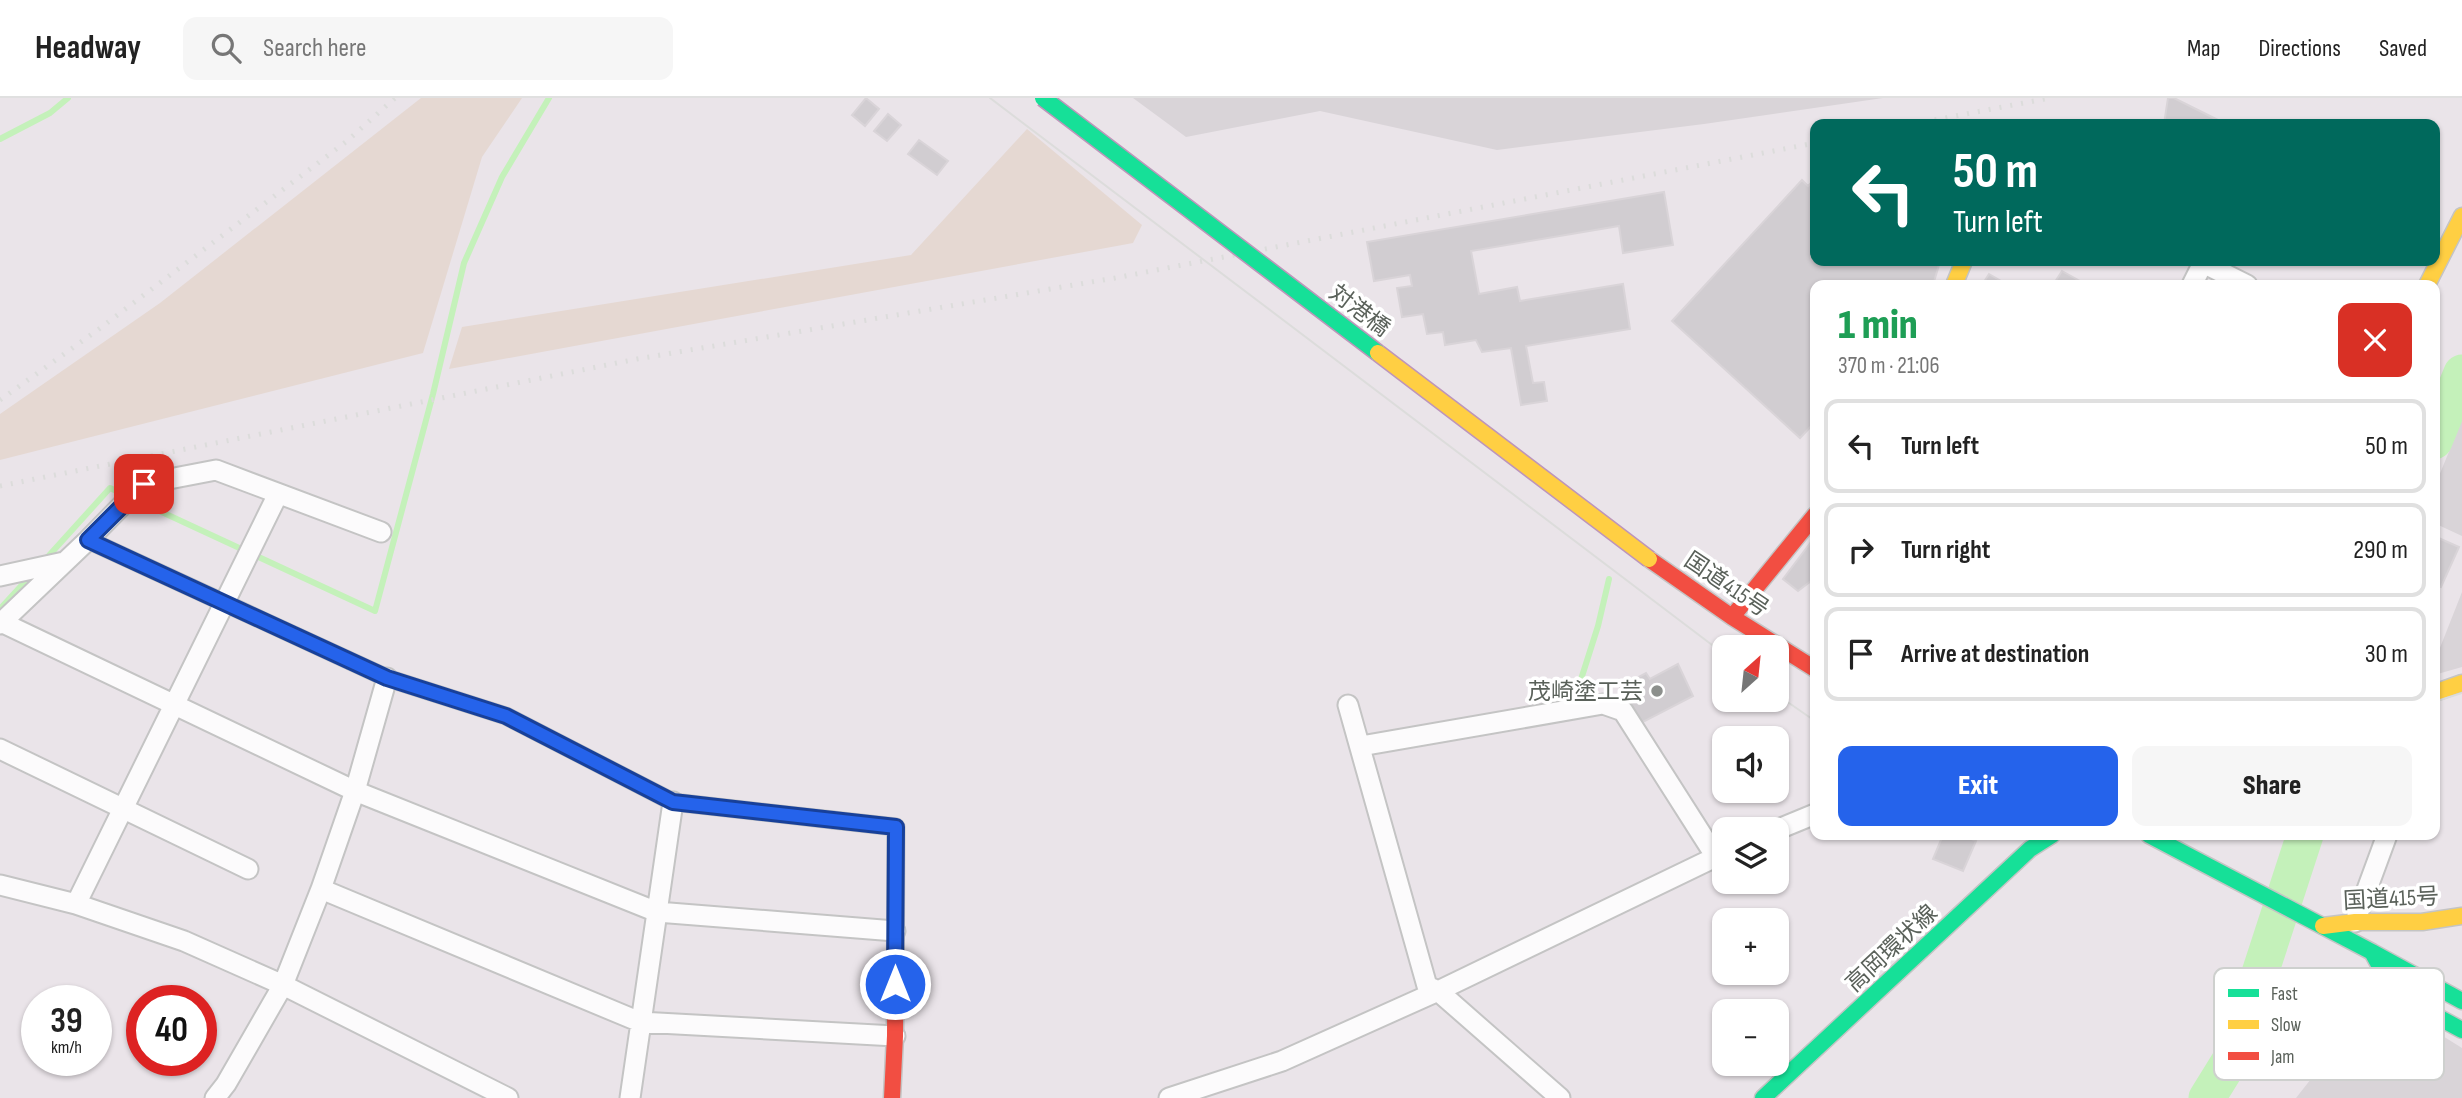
<!DOCTYPE html>
<html lang="en">
<head>
<meta charset="utf-8">
<style>
  :root { --surface:#fff; --page:#f6f6f6; --text:#222; --muted:#767676; --line:#e0e0e0; --accent:#2563eb }
  body { margin:0; font-family:"Sofia Sans Condensed","Noto Sans JP",sans-serif; background:var(--page); color:var(--text); height:100vh; display:flex; flex-direction:column; font-size:26px; white-space:nowrap }
  * { box-sizing:border-box; margin:0 }
  p { font-size:23px; color:var(--muted) }
  .icon { flex:none; width:38px; height:38px; fill:none; stroke:currentColor; stroke-width:2; stroke-linecap:round; stroke-linejoin:round }
  .map { position:relative; flex:1; overflow:hidden }
  .panel { position:absolute; left:1810px; top:182px; width:630px; height:560px; display:flex; flex-direction:column; background:var(--surface); border-radius:14px; box-shadow:0 2px 5px #0004 }
  .panel>* { flex:none }
  .guide { position:absolute; left:1810px; top:21px; width:630px; height:147px; border-radius:14px; box-shadow:0 2px 5px #0004; background:#00695c; color:#fff; overflow:hidden }
  .needle { width:46px; rotate:27deg }
  .tools { position:absolute; left:1712px; top:537px; display:grid; gap:14px }
  .tools a { display:grid; place-items:center; width:77px; height:77px; border-radius:14px; background:var(--surface); box-shadow:0 2px 5px #0004; font-size:35px }
  .speed { position:absolute; left:21px; top:887px; display:flex; gap:14px; font-size:35px; font-weight:700; text-align:center }
  .speed>* { display:grid; place-content:center; width:91px; height:91px; border-radius:50%; background:var(--surface); box-shadow:0 2px 5px #0004; line-height:1 }
  .speed small { font-size:18px; font-weight:400 }
  .speed .limit { border:10px solid #d22; background:#fff; color:#111 }
  .pin { position:absolute; display:grid; place-items:center; width:60px; height:60px; color:#fff; margin:-30px; border-radius:14px; box-shadow:0 4px 10px #0006 }
  .me { position:absolute; width:77px; margin:-38px; rotate:0deg; stroke-linejoin:round; filter:drop-shadow(0 0 5px #0008) }
  .turn { display:flex; align-items:center; gap:24px; height:147px; padding:0 28px; font-size:32px }
  .turn .icon { width:91px; height:91px; stroke-width:2.5 }
  .turn b { display:block; font-size:49px; line-height:60px }
  .round { display:grid; place-items:center; flex:none; width:74px; height:74px; border-radius:14px; background:var(--page) }
  .summary { display:flex; align-items:center; justify-content:space-between; height:119px; padding:0 28px }
  h1 { font-size:42px; font-weight:800; line-height:52px; color:#1e9e55 }
  .cta { display:flex; gap:14px; margin-top:auto; padding:14px 28px }
  .cta a { flex:1; height:80px; border-radius:14px; background:var(--accent); color:#fff; font-size:28px; font-weight:800; line-height:80px; text-align:center }
  .cta a+a { background:var(--page); color:var(--text) }
  ul { padding:0; list-style:none }
  li { display:flex; align-items:center; gap:21px; height:94px; margin:0 14px 10px; padding:0 14px; border:4px solid var(--line); border-radius:14px }
  li div { flex:1 }
  li b { display:block; font-size:26px }
  li em { font-style:normal }
  header { display:flex; align-items:center; gap:42px; box-sizing:border-box; height:98px; padding:0 35px; background:var(--surface); border-bottom:2px solid var(--line) }
  header strong { font-size:33px }
  nav { display:flex; gap:38px; margin-inline-start:auto; font-size:24px }
  .search { width:490px; height:63px; background:var(--page); display:flex; align-items:center; gap:18px; box-sizing:border-box; padding:0 24px; border-radius:14px; color:var(--muted); font-size:26px }
  .map>svg:first-child { display:block }
  .industrial { fill:#d9d4d8 }
  .green { fill:#e5d8d2 }
  .lines { fill:none; stroke-linecap:round; stroke-linejoin:round }
  .stream { stroke:#c4f1ba; stroke-width:6 }
  .river { stroke:#c4f1ba; stroke-width:37 }
  .building { fill:#d1cdd1; stroke:#d9d4d8; stroke-width:2 }
  .street-casing { stroke:#c4c4c4; stroke-width:23 }
  .fast-casing { stroke:#c4c4c4; stroke-width:19 }
  .slow-casing { stroke:#c4c4c4; stroke-width:19 }
  .jam-casing { stroke:#c4c4c4; stroke-width:19 }
  .street { stroke:#fcfbfc; stroke-width:19 }
  .fast { stroke:#16e098; stroke-width:16 }
  .slow { stroke:#ffcf43; stroke-width:16 }
  .jam { stroke:#f24e42; stroke-width:16 }
  .tram { stroke:#dcdcdb; stroke-width:2 }
  .rail { stroke:#dcdcdb; stroke-width:5; stroke-dasharray:2 9; stroke-linecap:butt }
  .fast-bridge-casing { stroke:#bd95ba; stroke-width:19; stroke-linecap:butt }
  .slow-bridge-casing { stroke:#bd95ba; stroke-width:19; stroke-linecap:butt }
  .fast-bridge { stroke:#16e098; stroke-width:16 }
  .slow-bridge { stroke:#ffcf43; stroke-width:16 }
  .route-casing { stroke:#184099; stroke-width:18 }
  .route { stroke:#2563eb; stroke-width:12 }
  .poi-dot { fill:#8c8f8c; stroke:#fff; stroke-width:2.5 }
  .labels { text-anchor:middle; stroke-width:7; stroke-linejoin:round; paint-order:stroke }
  .street-label { font-size:23px; fill:#5a615a; stroke:#fff }
  .poi-label { font-size:23px; fill:#5a615a; stroke:#fff; text-anchor:end }
  .key { fill:#fff; stroke:#ced0ce; stroke-width:2 }
  .key-label { font-size:19px; fill:#5a615a }
</style>
</head>
<body>
<header>
<strong>Headway</strong>
<div class="search"><svg class="icon" aria-label="search" viewBox="0 0 24 24"><circle cx="10" cy="10" r="6"/><path d="M15 15l6 6"/></svg>Search here</div>
<nav><a>Map</a><a>Directions</a><a>Saved</a></nav>
</header>
<div class="map">
<svg width="2462" height="1000" viewBox="0 0 2462 1000">
  <rect width="100%" height="100%" fill="#eae4e9"/>
  <path class="industrial" d="M 1133,0 L 1883,0 L 1704,26 L 1497,52 L 1320,13 L 1186,39 Z
    M 2462,322 L 2462,438 L 2434,425 L 2434,390 Z
    M 2462,494 L 2462,569 L 2434,577 L 2434,565 Z
    M 2377,897 L 2462,950 L 2462,1000 L 2296,1000 Z"/>
  <path class="green" d="M 421,0 L 522,0 L 482,59 L 423,255 L 0,362 L 0,316 L 160,205 Z
    M 1027,31 L 1142,127 L 1133,145 L 449,271 L 462,229 L 911,157 Z"/>
  <g class="lines">
    <path class="stream" d="M 0,41 L 50,15 L 68,0
      M 44,463 L 110,390 L 375,513 L 433,296 L 464,165 L 502,79 L 549,0
      M 0,511 L 32,476
      M 1576,597 L 1598,528 L 1609,481"/>
    <path class="river" d="M 2434,343 L 2462,275
      M 2207,1000 L 2233,958 L 2305,737"/>
  </g>
  <path class="building" d="M 866,0 L 879,11 L 865,28 L 852,17 Z
    M 2168,0 L 2174,0 L 2226,26 L 2164,26 Z
    M 888,16 L 901,27 L 887,43 L 874,33 Z
    M 919,42 L 948,63 L 937,77 L 908,56 Z
    M 1815,81 L 1815,163 L 1942,163 L 1939,167 L 1933,187 L 1815,187 L 1815,324 L 1800,340 L 1672,223 L 1802,82 L 1808,88 Z
    M 1664,94 L 1673,147 L 1623,155 L 1619,128 L 1471,153 L 1479,196 L 1517,189 L 1520,203 L 1623,186 L 1630,231 L 1526,248 L 1533,285 L 1544,284 L 1547,303 L 1521,307 L 1511,250 L 1482,254 L 1476,242 L 1445,247 L 1443,234 L 1427,236 L 1423,216 L 1402,219 L 1397,190 L 1412,188 L 1410,177 L 1374,183 L 1367,144 Z
    M 2062,173 L 2087,187 L 2053,187 Z
    M 1989,176 L 2008,187 L 1982,187 Z
    M 2434,438 L 2459,449 L 2441,489 L 2434,487 Z
    M 1811,444 L 1815,446 L 1815,480 L 1798,493 L 1783,481 Z
    M 1678,566 L 1693,598 L 1641,625 L 1620,589 L 1646,575 L 1650,581 Z
    M 1943,737 L 1963,737 L 1976,743 L 1963,773 L 1933,761 Z"/>
  <g class="lines">
    <defs>
      <path id="street" d="M 2192,187 L 2203,165 L 2247,187
        M 0,478 L 64,464
        M 1,524 L 355,693 L 657,814 L 895,833
        M 0,526 L 88,442 L 143,386 L 216,372 L 381,434
        M 1348,607 L 1427,888 L 1438,893 L 1560,1000
        M 1361,648 L 1603,606 L 1623,613 L 1716,759
        M 0,651 L 248,771
        M 1776,732 L 1815,716
        M 0,787 L 76,806 L 184,843 L 283,887 L 508,1000
        M 321,791 L 640,924 L 895,938
        M 76,806 L 278,396
        M 2355,824 L 2387,737
        M 215,1000 L 226,986 L 283,887 L 321,791 L 355,693 L 387,580
        M 630,1000 L 673,704
        M 1169,1000 L 1282,963 L 1438,893 L 1724,755"/>
      <path id="fast" d="M 88,442 L 387,580 L 506,618 L 673,704 L 833,722
        M 2149,737 L 2372,854 L 2395,896 L 2462,932
        M 2372,854 L 2462,903
        M 1763,1000 L 2030,751 L 2052,737"/>
      <path id="slow" d="M 1954,187 L 1964,163
        M 2427,187 L 2462,118
        M 2434,595 L 2462,585
        M 2323,828 L 2355,824 L 2422,824 L 2462,818"/>
      <path id="jam" d="M 1649,461 L 1732,519 L 1815,571
        M 1732,519 L 1815,417
        M 833,722 L 896,729 L 895,938 L 892,1000"/>
    </defs>
    <use href="#street" class="street-casing"/>
    <use href="#fast" class="fast-casing"/>
    <use href="#slow" class="slow-casing"/>
    <use href="#jam" class="jam-casing"/>
    <use href="#street" class="street"/>
    <use href="#fast" class="fast"/>
    <use href="#slow" class="slow"/>
    <use href="#jam" class="jam"/>
    <path class="tram" d="M 990,0 L 1724,556
      M 1776,596 L 1815,623
      M 2434,604 L 2462,595"/>
    <path class="rail" d="M 1913,26 L 2050,0
      M 0,302 L 99,231 L 347,43 L 395,0
      M 0,388 L 637,261 L 1115,180 L 1815,45"/>
    <defs>
      <path id="fast-bridge" d="M 1043,0 L 1378,255"/>
      <path id="slow-bridge" d="M 1378,255 L 1649,461"/>
    </defs>
    <use href="#fast-bridge" class="fast-bridge-casing"/>
    <use href="#slow-bridge" class="slow-bridge-casing"/>
    <use href="#fast-bridge" class="fast-bridge"/>
    <use href="#slow-bridge" class="slow-bridge"/>
  </g>
  <g class="lines">
    <defs>
      <path id="route" d="M 144,386 L 88,442 L 387,580 L 506,618 L 673,704 L 896,729 L 895,886"/>
    </defs>
    <use href="#route" class="route-casing"/>
    <use href="#route" class="route"/>
  </g>
  <circle class="poi-dot" cx="1657" cy="593" r="7"/>
  <g class="labels">
    <g class="street-label">
      <text transform="translate(1360 212) rotate(37)" y="8">対港橋</text>
      <text transform="translate(1727 486) rotate(34)" y="8">国道415号</text>
      <text transform="translate(2391 800) rotate(-3)" y="8">国道415号</text>
      <text transform="translate(1891 850) rotate(-43)" y="8">高岡環状線</text>
    </g>
    <g class="poi-label">
      <text x="1643" y="601">茂崎塗工芸</text>
    </g>
  </g>
  <rect x="2214" y="870" width="230" height="112" rx="10" class="key"/>
  <rect x="2228" y="891" width="31" height="8" fill="#16e098"/>
  <rect x="2228" y="922" width="31" height="9" fill="#ffcf43"/>
  <rect x="2228" y="954" width="31" height="8" fill="#f24e42"/>
  <g class="key-label">
    <text x="2271" y="902">Fast</text>
    <text x="2271" y="933">Slow</text>
    <text x="2271" y="965">Jam</text>
  </g>
</svg>
<div class="tools">
<a><svg class="needle" viewBox="-14 -14 28 28"><path d="M0-13l5 13h-10z" fill="#e53935"/><path d="M0 13l5-13h-10z" fill="#767676"/></svg></a>
<a><svg class="icon" aria-label="sound" viewBox="0 0 24 24"><path d="M4 9h4l5-4v14l-5-4H4zM17 9q2 3 0 6"/></svg></a>
<a><svg class="icon" aria-label="layers" viewBox="0 0 24 24"><path d="M12 4l9 5-9 5-9-5zM3 14l9 5 9-5"/></svg></a>
<a>+</a>
<a>−</a>
</div>
<div class="speed"><div>39<small>km/h</small></div><div class="limit">40</div></div>
<div class="pin" style="left:144px;top:386px;background:#d93025"><svg class="icon" aria-label="arrive" viewBox="0 0 24 24"><path d="M6 21V4h12l-3 4 3 4H6"/></svg></div>
<svg class="me" style="left:895px;top:886px" viewBox="-20 -20 40 40"><circle r="17" fill="#2563eb" stroke="#fff" stroke-width="3"/><path d="M0-11L8 9 0 5-8 9z" fill="#fff"/></svg>
<div class="guide">
<div class="turn"><svg class="icon" aria-label="left" viewBox="0 0 24 24"><path d="M17 20v-9H6M10 6l-5 5 5 5"/></svg><div><b>50 m</b>Turn left</div></div>
</div>
<section class="panel">
<div class="summary"><div><h1>1 min</h1><p>370 m · 21:06</p></div><a class="round" style="background:#d93025;color:#fff"><svg class="icon" aria-label="close" viewBox="0 0 24 24"><path d="M6 6l12 12M18 6L6 18"/></svg></a></div>
<ul>
<li><svg class="icon" aria-label="left" viewBox="0 0 24 24"><path d="M17 20v-9H6M10 6l-5 5 5 5"/></svg><div><b>Turn left</b></div><em>50 m</em></li>
<li><svg class="icon" aria-label="right" viewBox="0 0 24 24"><path d="M7 20v-9h11M14 6l5 5-5 5"/></svg><div><b>Turn right</b></div><em>290 m</em></li>
<li><svg class="icon" aria-label="arrive" viewBox="0 0 24 24"><path d="M6 21V4h12l-3 4 3 4H6"/></svg><div><b>Arrive at destination</b></div><em>30 m</em></li>
</ul>
<div class="cta"><a>Exit</a><a>Share</a></div>
</section>
</div>
</body>
</html>
